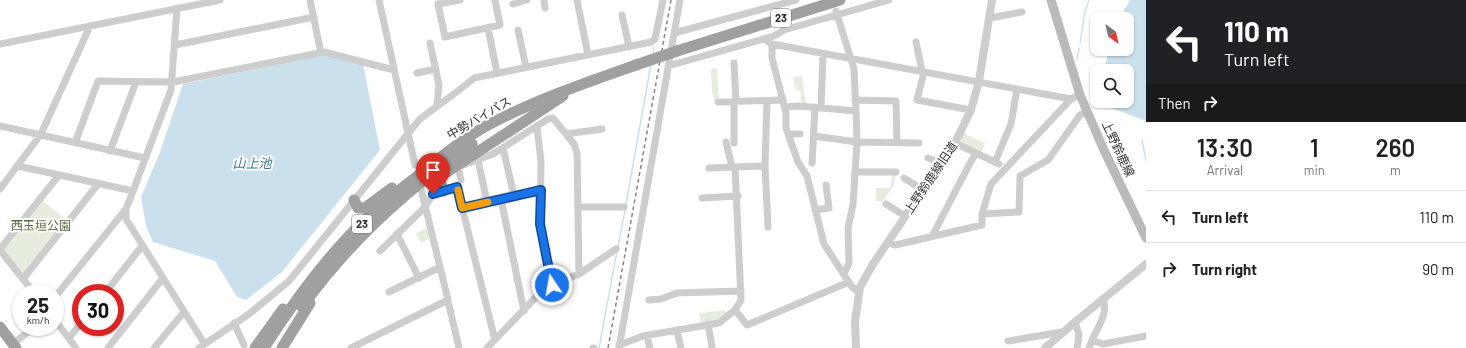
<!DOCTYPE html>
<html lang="en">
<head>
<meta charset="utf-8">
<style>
  :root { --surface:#fff; --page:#f6f6f6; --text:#222; --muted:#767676; --line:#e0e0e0 }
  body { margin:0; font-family:Barlow,"Noto Sans JP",sans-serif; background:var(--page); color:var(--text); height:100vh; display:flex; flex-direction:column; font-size:15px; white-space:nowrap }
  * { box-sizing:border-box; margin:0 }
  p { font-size:13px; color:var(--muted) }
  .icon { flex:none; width:22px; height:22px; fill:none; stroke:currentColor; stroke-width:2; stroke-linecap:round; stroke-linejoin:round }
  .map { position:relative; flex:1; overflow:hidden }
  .details { display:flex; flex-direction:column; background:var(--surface); width:320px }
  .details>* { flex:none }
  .top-card { background:#202124; color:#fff; overflow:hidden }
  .needle { width:26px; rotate:146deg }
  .tools { position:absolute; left:1090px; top:12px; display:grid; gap:8px }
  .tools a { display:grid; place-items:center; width:44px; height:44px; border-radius:8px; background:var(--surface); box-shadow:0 1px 3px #0004; font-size:20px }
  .speed { position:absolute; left:12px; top:284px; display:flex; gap:8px; font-size:20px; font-weight:700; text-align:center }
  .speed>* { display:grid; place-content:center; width:52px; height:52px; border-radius:50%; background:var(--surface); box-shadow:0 1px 3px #0004; line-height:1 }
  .speed small { font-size:10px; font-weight:400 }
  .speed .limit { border:6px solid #d22; background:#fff; color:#111 }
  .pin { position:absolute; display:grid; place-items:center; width:34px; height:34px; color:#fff; margin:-41px -17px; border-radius:50% 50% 50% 0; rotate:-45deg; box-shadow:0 0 4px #0007 }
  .pin .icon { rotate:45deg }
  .me { position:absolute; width:44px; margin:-22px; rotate:348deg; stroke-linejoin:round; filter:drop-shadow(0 0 3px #0008) }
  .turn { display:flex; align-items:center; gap:14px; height:84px; padding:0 12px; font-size:18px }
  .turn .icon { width:52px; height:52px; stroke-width:2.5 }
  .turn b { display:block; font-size:28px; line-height:34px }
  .then { display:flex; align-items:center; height:38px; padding:0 12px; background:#0003; gap:8px; font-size:15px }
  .eta { display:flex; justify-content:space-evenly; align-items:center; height:68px; text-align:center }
  .eta b { font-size:24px; font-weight:600; line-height:28px }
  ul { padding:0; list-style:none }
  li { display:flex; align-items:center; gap:12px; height:52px; padding:0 12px; border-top:1px solid var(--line) }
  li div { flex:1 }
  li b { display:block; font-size:15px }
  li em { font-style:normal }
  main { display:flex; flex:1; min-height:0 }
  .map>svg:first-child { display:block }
  .green { fill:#e7edde }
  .water { fill:#cae1ed }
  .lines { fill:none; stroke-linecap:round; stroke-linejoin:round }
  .stream { stroke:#cae1ed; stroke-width:1.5 }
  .minor { stroke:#cdcdcd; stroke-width:7 }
  .tertiary { stroke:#cdcdcd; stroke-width:8 }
  .secondary { stroke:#bababa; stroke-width:9 }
  .trunk { stroke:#a0a0a0; stroke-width:11 }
  .rail { stroke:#858585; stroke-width:1.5; stroke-dasharray:4 3; stroke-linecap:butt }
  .trunk-bridge { stroke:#a0a0a0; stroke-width:11 }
  .route-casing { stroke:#114b97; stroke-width:10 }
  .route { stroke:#1a73e8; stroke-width:7 }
  .slow { stroke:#f59e0b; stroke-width:7 }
  .labels { text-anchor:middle; stroke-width:4; stroke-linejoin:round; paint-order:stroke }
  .shield { fill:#fff; stroke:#6e6e6e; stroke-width:1 }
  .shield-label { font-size:11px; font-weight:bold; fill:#303030 }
  .street-label { font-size:12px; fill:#303030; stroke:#fff }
  .park-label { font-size:12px; fill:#556d3c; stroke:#fff }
  .water-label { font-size:13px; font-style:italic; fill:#3c7695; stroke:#fff }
</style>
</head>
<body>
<main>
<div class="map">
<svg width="1146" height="348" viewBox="0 0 1146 348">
  <rect width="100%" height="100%" fill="#fff"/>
  <path class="green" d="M 717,68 L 719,99 L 714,100 L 712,92 L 711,69 Z
    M 802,76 L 806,104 L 802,104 L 800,90 L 796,91 L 793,77 Z
    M 963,133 L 985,143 L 981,153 L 963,144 L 960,138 Z
    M 892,175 L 895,175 L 894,185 L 883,201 L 876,201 L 876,188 L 889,188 L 891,185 Z
    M 41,200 L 67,220 L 24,273 L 21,273 L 4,251 L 4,247 Z
    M 427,228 L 430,238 L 421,243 L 416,233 Z
    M 725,310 L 725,312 L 729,311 L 717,320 L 701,323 L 699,313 Z"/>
  <path class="water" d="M 1130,0 L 1146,0 L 1146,121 L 1106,106 L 1103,102 L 1127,101 L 1127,71 L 1104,71 L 1109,49 L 1127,49 L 1127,19 L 1119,19 Z
    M 324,55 L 363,64 L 380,150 L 282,272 L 246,300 L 237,297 L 215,261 L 153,242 L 146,226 L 141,197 L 160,152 L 183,84 Z"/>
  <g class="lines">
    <path class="stream" d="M 1080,43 L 1085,12 L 1089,0
      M 653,55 L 654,47
      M 1077,60 L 1079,48
      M 1142,140 L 1146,160
      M 626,204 L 651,64
      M 618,247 L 625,210
      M 599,348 L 617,251"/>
    <path class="minor" d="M 310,0 L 321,53
      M 379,0 L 415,165
      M 460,0 L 438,4 L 445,37 L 500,25 L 495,0
      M 544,0 L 545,8
      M 577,0 L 588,55
      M 513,4 L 527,0
      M 622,15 L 629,47
      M 990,18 L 1022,12
      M 488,28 L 497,73
      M 518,30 L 526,67
      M 674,33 L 796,0
      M 764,39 L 772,44 L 1071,99
      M 916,42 L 922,71
      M 430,43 L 439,85 L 437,105
      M 0,44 L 220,0
      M 772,44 L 772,58 L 786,113 L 786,128 L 798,162 L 807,176 L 824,244 L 852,287 L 858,291
      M 175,45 L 314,17
      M 734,63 L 736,101
      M 668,66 L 774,36 L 784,30 L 889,0
      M 924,72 L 917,100 L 971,110
      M 417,73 L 436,69
      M 855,100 L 896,101 L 897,142
      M 734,101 L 734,143
      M 767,101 L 765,166 L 768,227
      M 718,102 L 783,100
      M 785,107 L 799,106 L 856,111 L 854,69 L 836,11
      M 821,108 L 823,54
      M 0,126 L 145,158
      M 537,127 L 541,162 L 540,224 L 552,285
      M 566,134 L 602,129
      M 788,134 L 800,134
      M 814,136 L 857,142 L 919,143
      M 726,142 L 732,167
      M 75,143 L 98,81 L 173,82 L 324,52 L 394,70
      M 955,143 L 999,164
      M 503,148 L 514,196
      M 110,151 L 136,82
      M 928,158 L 941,163
      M 478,160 L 487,202
      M 995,162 L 1011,124 L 1017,89
      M 812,163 L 815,107
      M 18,166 L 133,191 L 171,90 L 177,8
      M 709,168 L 735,167
      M 855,172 L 896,172
      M 904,178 L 923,190
      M 461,180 L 458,167 L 493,154 L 548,119 L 553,118 L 574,144 L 577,153 L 579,274 L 552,285 L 536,297 L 487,348
      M 0,189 L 41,134 L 90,26
      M 133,191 L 126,209 L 126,219 L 204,343
      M 702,198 L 738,196
      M 501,199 L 524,311
      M 886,204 L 905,216
      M 578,207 L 624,207
      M 462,208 L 541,190
      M 815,210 L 829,208 L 826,185
      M 982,214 L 1019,212 L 1020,176 L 1048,160 L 1080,115 L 1087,112
      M 397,234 L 419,278
      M 932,236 C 947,209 960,180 976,153
      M 888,243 L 895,245 L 982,225 L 982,214 L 991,184 L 1071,99 L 1075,97
      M 0,249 L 59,175
      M 0,250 L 34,293
      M 380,251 L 425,207 L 433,194 L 457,187 L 495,340
      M 579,274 L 616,249
      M 844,274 L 849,263 L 848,228 L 853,205 L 857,142 L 856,111
      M 23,279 L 98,184
      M 389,292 L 440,267
      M 105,293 L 142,246
      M 55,297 L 126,209
      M 649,300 L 661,299 L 677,293 L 741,291
      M 446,301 L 449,305 L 459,348
      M 735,310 L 747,325 L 849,282
      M 55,320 L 76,348
      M 1075,322 L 1079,335 L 1077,348
      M 234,323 L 244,345
      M 708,324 L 712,347
      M 677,330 L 681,348
      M 647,336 L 650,348
      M 69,338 L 81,323
      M 1092,340 C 1097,329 1110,311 1102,299
      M 1008,341 L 1062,332
      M 13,344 L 34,327
      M 619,345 L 643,336 L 719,323 L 735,310 L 741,300 L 735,167 L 765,166
      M 108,348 L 163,278
      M 154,348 L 184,312
      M 199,348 L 249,314 L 289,281 L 419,120 C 437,105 456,94 474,78 L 651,42 L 655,39 L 663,0
      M 351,348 L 448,300 L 421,189
      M 593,348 L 594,348
      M 619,348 L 680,0
      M 1089,348 L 1092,340 L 1103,344 L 1146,336"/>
    <path class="tertiary" d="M 856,348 L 855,321 L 860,287 L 873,264 L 955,143 L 971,110 L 979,81 L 992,0
      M 1045,348 L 1075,322 L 1146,264"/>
    <path class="secondary" d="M 1051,0 L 1080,95 L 1103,148 L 1146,238"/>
    <path class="trunk" d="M 677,51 L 840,0
      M 443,191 C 441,184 439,180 444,174 L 563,96
      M 354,200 L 358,208 L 365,208 L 392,188
      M 302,307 C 348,243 407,189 472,144
      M 0,327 L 16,348
      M 255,348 L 283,309
      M 264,348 C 289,309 317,270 348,237 C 370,214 394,194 419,175 C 440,157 463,139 488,125 C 535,100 585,83 636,65
      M 282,348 L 310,303"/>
    <path class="rail" d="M 608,348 L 671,0"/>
    <path class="trunk-bridge" d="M 636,65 L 677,51"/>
  </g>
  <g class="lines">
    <defs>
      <path id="route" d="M 433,194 L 457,187 L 462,208 L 541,190 L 540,224 L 552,285"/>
    </defs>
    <use href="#route" class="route-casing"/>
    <use href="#route" class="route"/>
    <path class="slow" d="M 458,190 L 462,208 L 488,202"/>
  </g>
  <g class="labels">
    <g class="shield">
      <rect x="771" y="9" width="20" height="18" rx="3"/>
      <rect x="352" y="215" width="20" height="18" rx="3"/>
    </g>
    <g class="shield-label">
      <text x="781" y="22">23</text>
      <text x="362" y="228">23</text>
    </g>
    <g class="street-label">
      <text transform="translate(479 118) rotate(-30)" y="4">中勢バイパス</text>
      <text transform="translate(1118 149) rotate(65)" y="4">上野鈴鹿線</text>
      <text transform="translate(931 178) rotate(-56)" y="4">上野鈴鹿線旧道</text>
    </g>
    <g class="park-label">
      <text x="41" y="230">西玉垣公園</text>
    </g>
    <g class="water-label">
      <text x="252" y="168">山上池</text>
    </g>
  </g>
</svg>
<div class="tools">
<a><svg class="needle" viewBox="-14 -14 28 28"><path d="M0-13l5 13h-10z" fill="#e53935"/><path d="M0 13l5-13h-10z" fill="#767676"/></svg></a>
<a><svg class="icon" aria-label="search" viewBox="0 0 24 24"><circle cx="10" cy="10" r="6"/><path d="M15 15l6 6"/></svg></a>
</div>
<div class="speed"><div>25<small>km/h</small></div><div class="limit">30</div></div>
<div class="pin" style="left:433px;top:194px;background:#d93025"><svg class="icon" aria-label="arrive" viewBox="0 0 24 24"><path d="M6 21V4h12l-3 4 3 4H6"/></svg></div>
<svg class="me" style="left:552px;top:285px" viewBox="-20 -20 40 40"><circle r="17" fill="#1a73e8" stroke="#fff" stroke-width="3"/><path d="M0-11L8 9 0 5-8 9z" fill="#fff"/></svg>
</div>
<section class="details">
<div class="top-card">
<div class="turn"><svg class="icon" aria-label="left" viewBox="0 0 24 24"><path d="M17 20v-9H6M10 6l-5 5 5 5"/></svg><div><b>110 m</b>Turn left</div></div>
<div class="then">Then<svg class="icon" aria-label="right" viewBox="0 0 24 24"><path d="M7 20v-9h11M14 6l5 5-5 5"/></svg></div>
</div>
<div class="eta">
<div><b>13:30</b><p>Arrival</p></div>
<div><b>1</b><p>min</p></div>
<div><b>260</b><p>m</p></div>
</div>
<ul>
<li><svg class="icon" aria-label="left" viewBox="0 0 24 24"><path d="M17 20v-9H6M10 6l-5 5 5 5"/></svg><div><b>Turn left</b></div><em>110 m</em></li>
<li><svg class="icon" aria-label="right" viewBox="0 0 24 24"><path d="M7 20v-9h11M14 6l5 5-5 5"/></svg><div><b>Turn right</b></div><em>90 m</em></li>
</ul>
</section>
</main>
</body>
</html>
